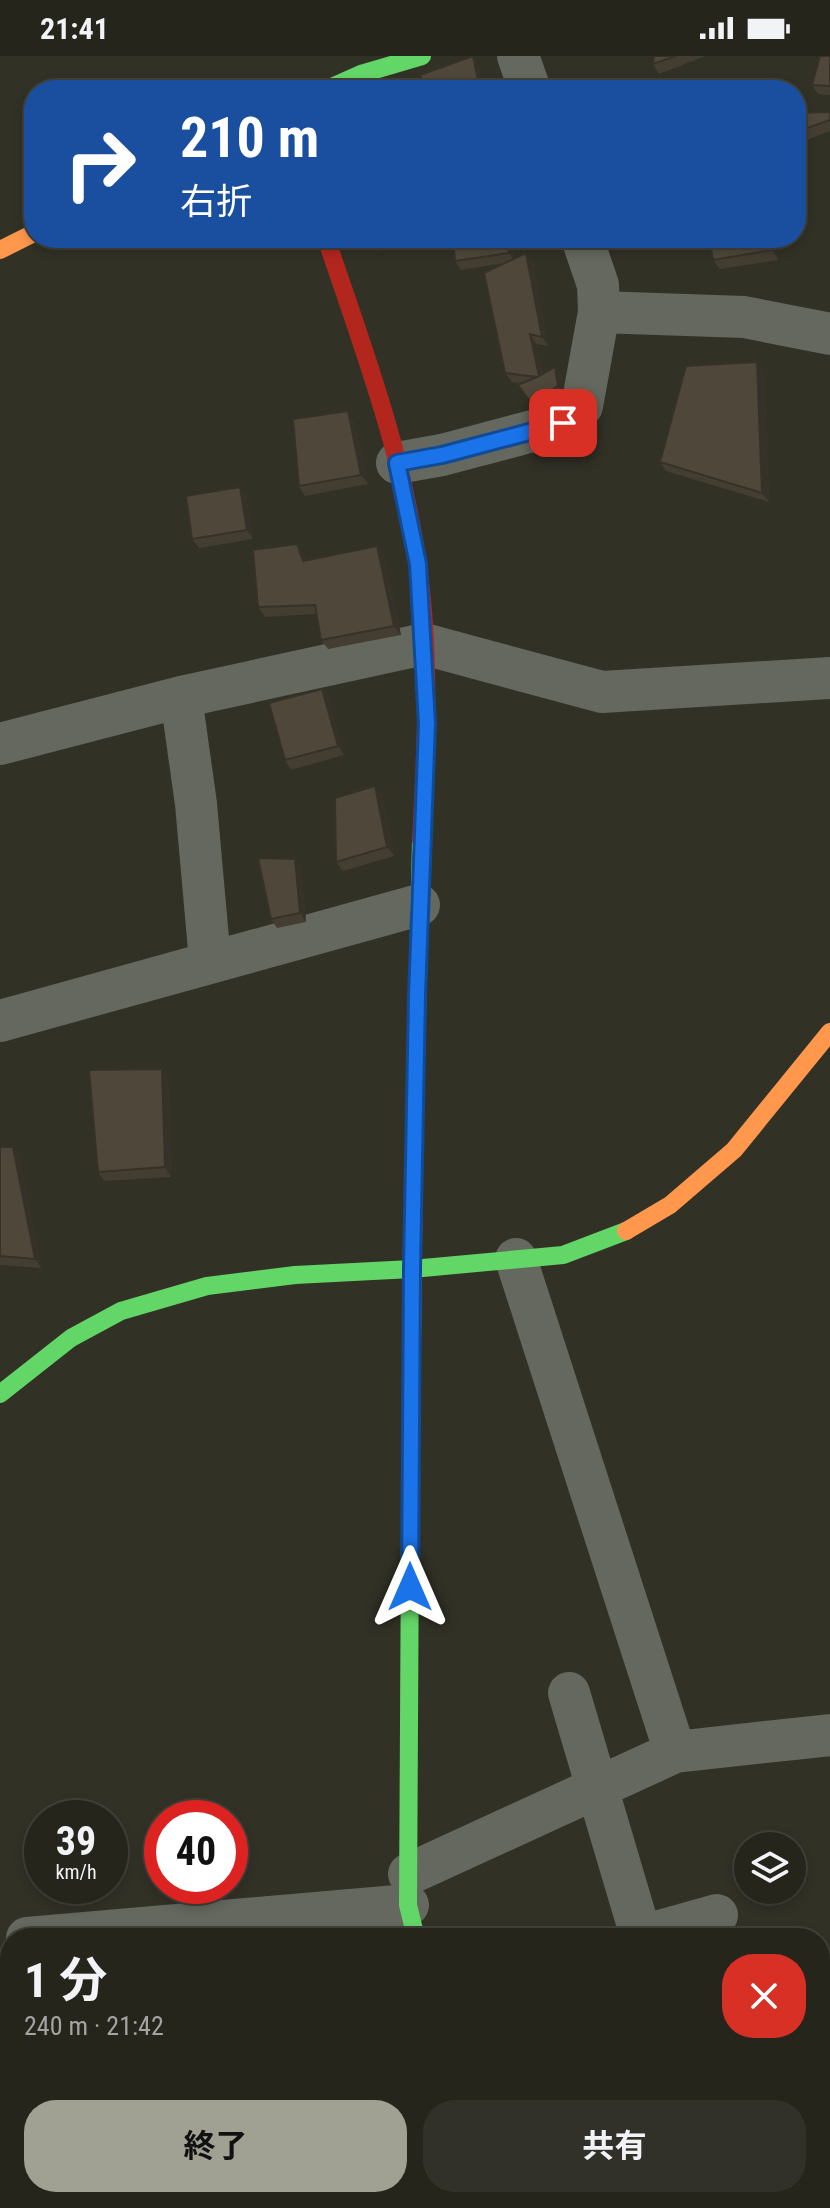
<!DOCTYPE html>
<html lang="ja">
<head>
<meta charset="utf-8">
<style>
  :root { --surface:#26251c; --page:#323129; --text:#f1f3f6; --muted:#a4a5a3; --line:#42423b; --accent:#a0a093 }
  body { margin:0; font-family:"Roboto Condensed","Noto Sans JP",sans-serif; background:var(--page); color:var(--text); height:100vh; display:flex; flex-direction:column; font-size:30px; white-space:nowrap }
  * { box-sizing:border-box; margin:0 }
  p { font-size:26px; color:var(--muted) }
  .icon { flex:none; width:44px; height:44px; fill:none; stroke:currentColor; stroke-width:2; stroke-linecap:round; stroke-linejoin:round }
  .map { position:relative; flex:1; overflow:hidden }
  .drawer { position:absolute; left:0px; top:1872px; width:830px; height:280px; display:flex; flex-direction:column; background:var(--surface); border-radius:32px 32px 0 0; box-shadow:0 4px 12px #0003,0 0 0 2px var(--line) }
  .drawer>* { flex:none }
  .top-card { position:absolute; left:24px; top:24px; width:782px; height:168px; border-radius:32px; box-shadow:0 4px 12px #0003,0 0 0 2px var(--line); background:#1a4fa0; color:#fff; overflow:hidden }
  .tools { position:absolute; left:734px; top:1776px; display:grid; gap:16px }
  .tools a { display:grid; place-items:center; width:72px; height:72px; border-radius:50%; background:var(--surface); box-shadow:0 4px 12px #0003,0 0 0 2px var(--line); font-size:40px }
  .speed { position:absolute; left:24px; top:1744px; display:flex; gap:16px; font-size:40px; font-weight:700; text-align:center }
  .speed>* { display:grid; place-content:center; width:104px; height:104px; border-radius:50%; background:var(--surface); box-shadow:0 4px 12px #0003,0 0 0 2px var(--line); line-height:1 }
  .speed small { font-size:20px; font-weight:400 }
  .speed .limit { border:12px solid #d22; background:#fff; color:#111 }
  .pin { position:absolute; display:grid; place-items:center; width:68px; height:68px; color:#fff; margin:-34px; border-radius:16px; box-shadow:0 4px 12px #0006 }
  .me { position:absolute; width:88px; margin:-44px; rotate:0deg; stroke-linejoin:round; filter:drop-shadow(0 0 6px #0008) }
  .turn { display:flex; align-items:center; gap:28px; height:168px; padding:0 24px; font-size:36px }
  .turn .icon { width:104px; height:104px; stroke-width:2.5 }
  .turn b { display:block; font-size:56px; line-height:68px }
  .round { display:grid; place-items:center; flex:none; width:84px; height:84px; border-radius:32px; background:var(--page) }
  .headline { display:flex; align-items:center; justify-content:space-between; height:136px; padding:0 24px }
  h1 { font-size:48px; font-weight:700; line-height:60px }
  .button { display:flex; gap:16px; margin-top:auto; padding:16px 24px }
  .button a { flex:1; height:92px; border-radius:32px; background:var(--accent); color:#111; font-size:32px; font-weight:700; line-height:92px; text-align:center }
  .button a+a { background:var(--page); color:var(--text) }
  .status { display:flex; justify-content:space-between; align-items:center; height:56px; padding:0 40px; background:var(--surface); direction:ltr }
  .status svg { height:22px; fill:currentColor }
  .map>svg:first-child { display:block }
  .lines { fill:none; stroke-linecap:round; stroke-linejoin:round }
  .street { stroke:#64685e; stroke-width:42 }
  .fast { stroke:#63d668; stroke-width:18 }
  .slow { stroke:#ff974d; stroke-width:18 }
  .jam { stroke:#b3261e; stroke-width:18 }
  .wall { fill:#443e32 }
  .shaded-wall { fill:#373229 }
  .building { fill:#4f483a; stroke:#373229; stroke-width:2 }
  .route-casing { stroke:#114b97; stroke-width:20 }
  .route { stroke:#1a73e8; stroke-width:14 }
</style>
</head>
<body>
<div class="status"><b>21:41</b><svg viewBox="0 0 49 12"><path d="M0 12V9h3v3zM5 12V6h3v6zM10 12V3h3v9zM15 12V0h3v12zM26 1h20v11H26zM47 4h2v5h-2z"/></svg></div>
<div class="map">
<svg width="830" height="2152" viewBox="0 0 830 2152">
  <rect width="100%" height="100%" fill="#323126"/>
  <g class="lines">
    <path class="street" d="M 518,0 L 530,34
      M 599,256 L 744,261 L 830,278
      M 397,407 L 442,399 L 563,367 L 582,350 L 599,256 L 598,229 L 582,182
      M 181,641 L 196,748 L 210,905
      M 0,688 L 181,641 L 424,588 L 602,636 L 830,622
      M 0,965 L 419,849
      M 516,1203 L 675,1696
      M 569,1637 L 641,1880
      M 409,1818 L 675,1696 L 830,1679
      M 27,1882 L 408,1849
      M 635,1882 L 717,1859
      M 470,2142 L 472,2152"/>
    <path class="fast" d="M 325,34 L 361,18 L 422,0
      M 414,1093 L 421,784
      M 0,1338 L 71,1282 L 121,1255 L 207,1230 L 295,1219 L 412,1213 L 563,1199 L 626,1175
      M 410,1486 L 408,1849 L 416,1882"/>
    <path class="slow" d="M 0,194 L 34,177
      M 626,1175 L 670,1149 L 734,1094 L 830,976
      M 410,1486 L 414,1093"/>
    <path class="jam" d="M 326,182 C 362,289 403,397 418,510 C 431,601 426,693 421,784"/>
  </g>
  <path class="wall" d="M 654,0 L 706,0 L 659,18 L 653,8 Z
    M 830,0 L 830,39 L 818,38 L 812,29 Z
    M 796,50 L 799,57 L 830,56 L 830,75 L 796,88 Z
    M 369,182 L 412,182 L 377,195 L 370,185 Z
    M 453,182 L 511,182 L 515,203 L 533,206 L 548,290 L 536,288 L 543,318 L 555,311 L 561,320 L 565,339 L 538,358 L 518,329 L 522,328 L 512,326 L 505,317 L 505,207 L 461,214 L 455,205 Z
    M 709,182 L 774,182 L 778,204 L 720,213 L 713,204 Z
    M 757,306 L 764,315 L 769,446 L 666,415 L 660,406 Z
    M 354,365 L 368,428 L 305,440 L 299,430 Z
    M 246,440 L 253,483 L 199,492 L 192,483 Z
    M 377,490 L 384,499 L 401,579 L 328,593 L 321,584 L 316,558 L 265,561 L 258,551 L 304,497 L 306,504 Z
    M 322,633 L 329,642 L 344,699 L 291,714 L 285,704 Z
    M 382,739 L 394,800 L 343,815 L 336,806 Z
    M 295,803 L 301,812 L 306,866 L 277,872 L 271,863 Z
    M 168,1022 L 171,1121 L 104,1125 L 98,1116 Z
    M 0,1091 L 13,1091 L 19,1100 L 41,1212 L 0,1209 Z"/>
  <path class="shaded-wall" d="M 473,0 L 479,9 L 485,34 L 480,34 Z
    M 506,182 L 511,182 L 515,206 L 509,197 Z
    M 769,182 L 774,182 L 778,204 L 772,194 Z
    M 526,197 L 533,206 L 548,290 L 542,281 Z
    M 530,278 L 536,288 L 545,329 L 539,320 Z
    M 757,306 L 764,315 L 769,446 L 762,437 Z
    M 555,311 L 561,320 L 565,339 L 558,330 Z
    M 348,355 L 354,365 L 368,428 L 361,419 Z
    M 240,431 L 246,440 L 253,483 L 247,474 Z
    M 297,488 L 304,497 L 309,514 L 303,505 Z
    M 377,490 L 384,499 L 401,579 L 394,570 Z
    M 322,633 L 329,642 L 344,699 L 338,690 Z
    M 375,730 L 382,739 L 394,800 L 387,791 Z
    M 295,803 L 301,812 L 306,866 L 300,857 Z
    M 162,1013 L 168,1022 L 171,1121 L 165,1111 Z
    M 13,1091 L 19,1100 L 41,1212 L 35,1203 Z"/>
  <path class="building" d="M 473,0 L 480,34 L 425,34 L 420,19 Z
    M 654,0 L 676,0 L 653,8 Z
    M 820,0 L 830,0 L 830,30 L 812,29 Z
    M 796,55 L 797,57 L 830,56 L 830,64 L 796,76 Z
    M 453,182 L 506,182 L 509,197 L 455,205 Z
    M 709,182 L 769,182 L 772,194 L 713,204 Z
    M 526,197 L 542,281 L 530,278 L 539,320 L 555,311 L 558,330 L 532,348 L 518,329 L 537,321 L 505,317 L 484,217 Z
    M 757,306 L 762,437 L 660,406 L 686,310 Z
    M 348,355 L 361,419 L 299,430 L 293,363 Z
    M 240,431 L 247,474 L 192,483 L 186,440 Z
    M 297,488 L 303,505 L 377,490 L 394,570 L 321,584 L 315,549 L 258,551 L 253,494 Z
    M 322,633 L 338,690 L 285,704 L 269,647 Z
    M 375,730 L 387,791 L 336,806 L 335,742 Z
    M 258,802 L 295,803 L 300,857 L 271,863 Z
    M 162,1013 L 165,1111 L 98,1116 L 89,1014 Z
    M 0,1091 L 13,1091 L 35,1203 L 0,1200 Z"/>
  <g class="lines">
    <defs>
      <path id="route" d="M 410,1531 L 412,1213 L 417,940 L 427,668 L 418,508 L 397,407 L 442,399 L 563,367"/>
    </defs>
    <use href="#route" class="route-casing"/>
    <use href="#route" class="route"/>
  </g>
</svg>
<div class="tools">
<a><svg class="icon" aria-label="layers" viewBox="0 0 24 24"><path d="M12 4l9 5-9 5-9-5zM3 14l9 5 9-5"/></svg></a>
</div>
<div class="speed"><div>39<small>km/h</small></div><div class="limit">40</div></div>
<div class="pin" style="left:563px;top:367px;background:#d93025"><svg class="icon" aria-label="arrive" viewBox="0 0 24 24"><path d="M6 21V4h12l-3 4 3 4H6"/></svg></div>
<svg class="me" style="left:410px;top:1531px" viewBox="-20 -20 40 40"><path d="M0-17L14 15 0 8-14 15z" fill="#1a73e8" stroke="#fff" stroke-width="4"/></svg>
<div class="top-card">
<div class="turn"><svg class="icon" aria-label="right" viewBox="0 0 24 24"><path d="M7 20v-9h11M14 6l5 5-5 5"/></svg><div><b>210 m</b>右折</div></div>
</div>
<section class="drawer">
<div class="headline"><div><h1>1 分</h1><p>240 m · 21:42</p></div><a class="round" style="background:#d93025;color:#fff"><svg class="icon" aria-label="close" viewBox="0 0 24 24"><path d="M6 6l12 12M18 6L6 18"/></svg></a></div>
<div class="button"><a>終了</a><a>共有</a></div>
</section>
</div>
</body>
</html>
